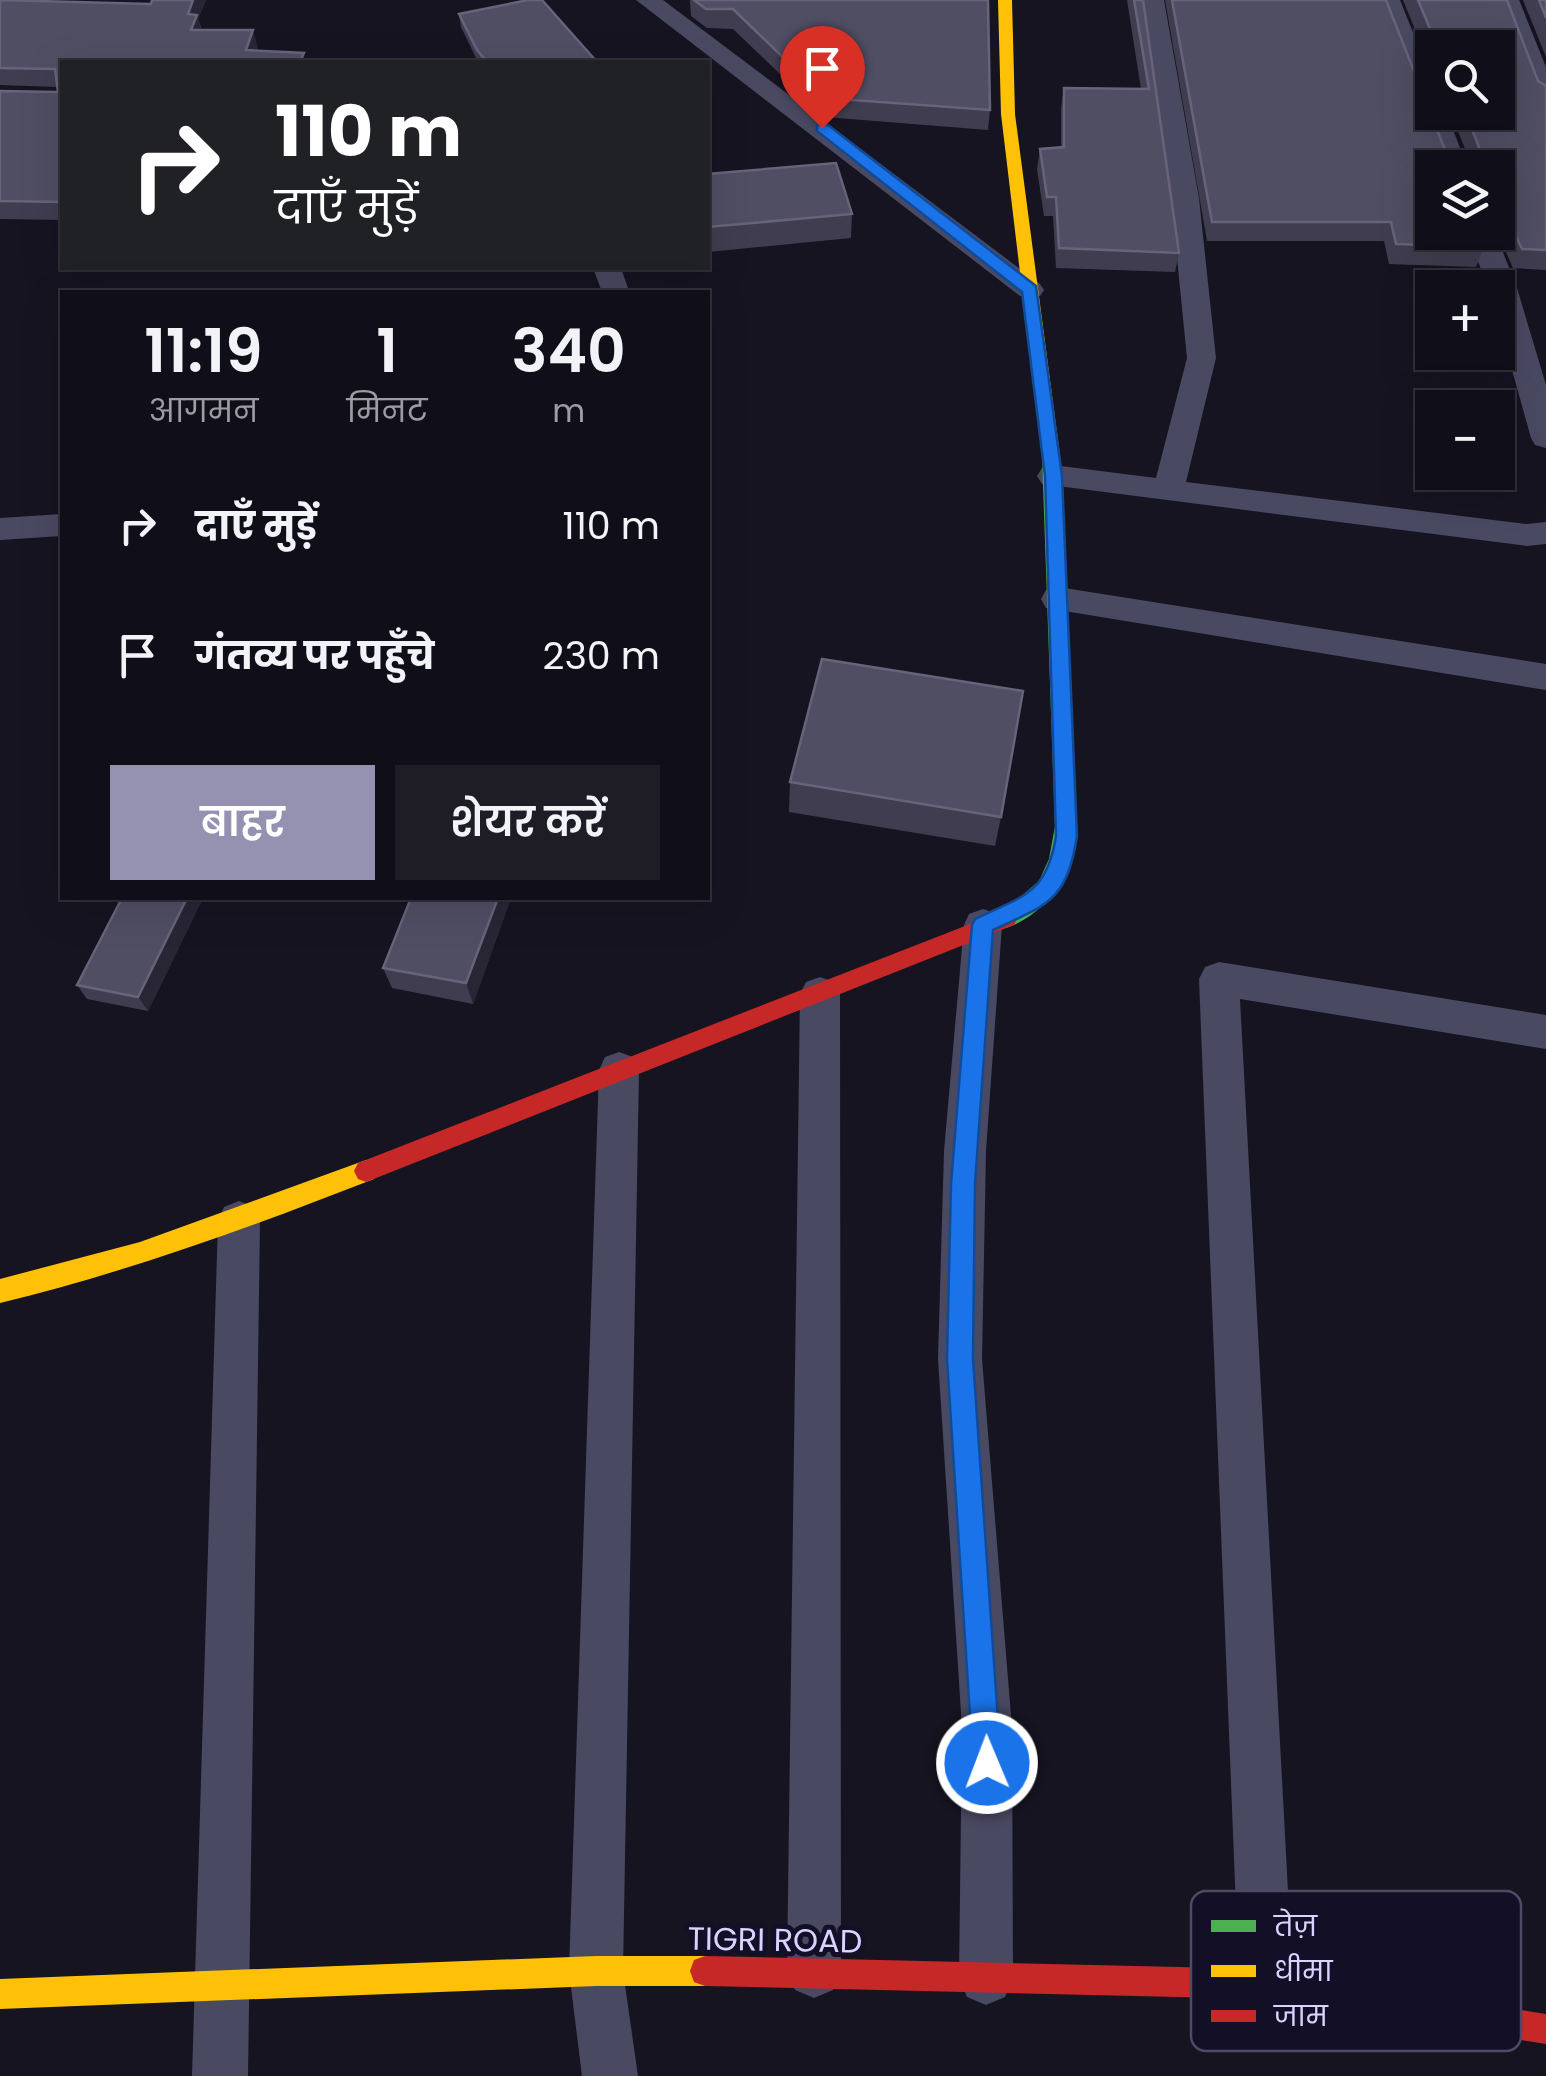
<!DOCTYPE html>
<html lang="hi">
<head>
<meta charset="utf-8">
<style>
  :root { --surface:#100f19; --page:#1e1d26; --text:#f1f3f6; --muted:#9c9ca2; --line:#302f38; --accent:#9591b1 }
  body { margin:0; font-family:Poppins,"Noto Sans Devanagari",sans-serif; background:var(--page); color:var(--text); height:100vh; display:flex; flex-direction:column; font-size:38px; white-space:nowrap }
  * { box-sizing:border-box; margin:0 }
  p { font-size:32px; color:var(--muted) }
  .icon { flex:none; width:55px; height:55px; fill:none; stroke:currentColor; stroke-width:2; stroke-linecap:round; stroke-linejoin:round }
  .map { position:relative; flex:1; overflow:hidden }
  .details { position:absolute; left:60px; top:290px; width:650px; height:610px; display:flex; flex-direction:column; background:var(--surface); border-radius:0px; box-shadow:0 10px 40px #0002,0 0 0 2px var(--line) }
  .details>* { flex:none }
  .hud { position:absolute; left:60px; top:60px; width:650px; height:210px; border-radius:0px; box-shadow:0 10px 40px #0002,0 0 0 2px var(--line); background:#202124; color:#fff; overflow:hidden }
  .fabs { position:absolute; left:1415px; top:30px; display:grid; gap:20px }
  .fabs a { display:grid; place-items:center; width:100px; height:100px; border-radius:0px; background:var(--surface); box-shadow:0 10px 40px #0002,0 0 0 2px var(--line); font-size:50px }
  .pin { position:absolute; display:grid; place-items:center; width:85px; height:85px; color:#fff; margin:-102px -42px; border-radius:50% 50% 50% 0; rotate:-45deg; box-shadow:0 0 10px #0007 }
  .pin .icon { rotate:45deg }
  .me { position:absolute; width:110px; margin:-55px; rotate:359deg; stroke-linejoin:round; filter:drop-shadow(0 0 8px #0008) }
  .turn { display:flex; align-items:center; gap:35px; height:210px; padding:0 50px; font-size:45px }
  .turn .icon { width:130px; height:130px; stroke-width:2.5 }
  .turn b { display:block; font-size:70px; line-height:85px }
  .eta { display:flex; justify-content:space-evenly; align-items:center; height:170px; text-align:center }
  .eta b { font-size:60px; font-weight:600; line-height:70px }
  .action { display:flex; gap:20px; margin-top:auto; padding:20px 50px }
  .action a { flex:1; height:115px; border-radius:0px; background:var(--accent); color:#fff; font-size:40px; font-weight:600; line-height:115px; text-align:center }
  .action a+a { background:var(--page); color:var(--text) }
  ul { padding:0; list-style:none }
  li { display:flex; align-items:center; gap:30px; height:130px; padding:0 50px }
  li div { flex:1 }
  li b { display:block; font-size:38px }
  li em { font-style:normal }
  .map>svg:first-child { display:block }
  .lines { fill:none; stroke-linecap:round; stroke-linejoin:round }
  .street { fill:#4a4962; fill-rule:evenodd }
  .fast { fill:#4caf50; fill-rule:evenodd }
  .slow { fill:#ffc107; fill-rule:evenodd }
  .jam { fill:#c62828; fill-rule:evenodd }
  .wall { fill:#403d50 }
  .shaded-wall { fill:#282635 }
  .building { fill:#504e63; stroke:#66637b; stroke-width:2.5 }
  .route { fill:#1a73e8; stroke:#114b97; stroke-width:2.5 }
  .labels { text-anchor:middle; stroke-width:10; stroke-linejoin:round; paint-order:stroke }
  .near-street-label { font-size:32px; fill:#d9d4ff; stroke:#130f26 }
  .key { fill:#130f26; stroke:#4e4a67; stroke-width:2.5 }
  .key-label { font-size:28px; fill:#d9d4ff }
</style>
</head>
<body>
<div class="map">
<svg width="1546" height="2076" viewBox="0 0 1546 2076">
  <rect width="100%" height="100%" fill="#161421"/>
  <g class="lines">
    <path class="street" d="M 636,0 L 663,0 L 1040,284 L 1044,290 L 1040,296 L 1020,296 Z
      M 1140,0 L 1164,0 L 1199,198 L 1216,358 L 1186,482 L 1527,524 L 1546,522 L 1546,544 L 1527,546 L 1042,484 L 1037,476 L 1042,468 L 1053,465 L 1156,478 L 1187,358 L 1171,198 Z
      M 1376,0 L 1400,0 L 1432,80 L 1432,112 L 1446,112 L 1468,168 L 1441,168 Z
      M 1495,0 L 1519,0 L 1546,67 L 1546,107 L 1533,99 Z
      M 1467,232 L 1495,232 L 1517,288 L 1546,385 L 1546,448 L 1535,445 L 1531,438 L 1498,320 L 1498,288 L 1488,288 Z
      M 593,268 L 621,268 L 629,291 L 602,292 Z
      M 62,514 L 62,536 L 0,540 L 0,518 Z
      M 1058,587 L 1546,664 L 1546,690 L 1046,608 L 1041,599 L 1046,590 Z
      M 983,909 L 997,914 L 1002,925 L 986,1151 L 982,1359 L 1012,1728 L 1013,1978 L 1005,1997 L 986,2005 L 967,1997 L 959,1978 L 962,1728 L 938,1359 L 944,1151 L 964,925 L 969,914 Z
      M 1219,962 L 1546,1015 L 1546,1049 L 1240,999 L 1293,1984 L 1285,2003 L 1266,2011 L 1247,2003 L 1239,1984 L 1199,979 L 1205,967 Z
      M 820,977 L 834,982 L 840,994 L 841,1971 L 833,1990 L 814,1998 L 795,1990 L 787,1971 L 800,994 L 806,982 Z
      M 619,1052 L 633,1057 L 639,1070 L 623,1971 L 638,2076 L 582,2076 L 569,1971 L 599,1070 L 605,1057 Z
      M 239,1201 L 254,1207 L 260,1221 L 248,2076 L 192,2076 L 218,1221 L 224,1207 Z"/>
    <path class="fast" d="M 1051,450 L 1060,456 L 1076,826 C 1070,871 1052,912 1006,928 L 998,925 L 995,919 L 1039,881 L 1049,859 L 1055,826 L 1042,456 Z"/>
    <path class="slow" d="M 998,0 L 1012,0 L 1015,114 L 1060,456 L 1051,462 L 1042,456 L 1001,114 Z
      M 366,1160 L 374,1163 L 378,1171 L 374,1179 C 251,1227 128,1272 0,1303 L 0,1279 L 140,1242 Z
      M 596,1956 L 705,1956 L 716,1960 L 720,1971 L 716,1982 L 705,1986 L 596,1986 L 0,2009 L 0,1979 Z"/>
    <path class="jam" d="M 1006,910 L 1014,913 L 1017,919 L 1014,925 L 366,1182 L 358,1179 L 354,1171 L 358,1163 Z
      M 705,1956 L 1266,1969 L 1546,2014 L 1546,2044 L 1266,1999 L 705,1986 L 694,1982 L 690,1971 L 694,1960 Z"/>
  </g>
  <path class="wall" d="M 0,0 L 151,4 L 152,0 L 206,0 L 198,19 L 202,30 L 258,48 L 62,62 L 62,220 L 0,219 L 0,91 L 58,92 L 57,87 L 0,85 Z
    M 690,0 L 988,0 L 990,110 L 988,130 L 825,117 L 733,29 L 707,28 L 691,16 Z
    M 1127,0 L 1143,0 L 1179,253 L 1175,272 L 1056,268 L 1053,216 L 1044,216 L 1037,169 L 1040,149 L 1061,147 L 1061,108 L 1064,88 L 1141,89 Z
    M 1165,0 L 1386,0 L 1445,150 L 1466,151 L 1450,112 L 1498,112 L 1498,48 L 1432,48 L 1432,71 L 1403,0 L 1507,0 L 1538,81 L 1546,86 L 1546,270 L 1513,268 L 1497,232 L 1498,168 L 1432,168 L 1484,247 L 1476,267 L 1389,264 L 1384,241 L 1207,241 Z
    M 1523,0 L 1546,0 L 1546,57 Z
    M 459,14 L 597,62 L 478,62 L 461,27 Z
    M 708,174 L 852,214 L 851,238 L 708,252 Z
    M 790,782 L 1001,817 L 995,846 L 789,812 Z
    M 122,898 L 200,898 L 202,900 L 148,1011 L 87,999 L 77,985 Z
    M 411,898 L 511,898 L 473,1004 L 392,988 L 383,968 Z"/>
  <path class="shaded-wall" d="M 193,0 L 206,0 L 198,19 L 202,32 L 196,48 L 188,14 Z
    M 253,30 L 258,48 L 253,62 L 246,50 Z
    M 187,898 L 200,898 L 202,900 L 148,1011 L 138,997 Z
    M 498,898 L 511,898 L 473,1004 L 466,983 Z"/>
  <path class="building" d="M 0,0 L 151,4 L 152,0 L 193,0 L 188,14 L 197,15 L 191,30 L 253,30 L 246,50 L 304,53 L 300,62 L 62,62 L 62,202 L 0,201 L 0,91 L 58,92 L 55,69 L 0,68 Z
    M 528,0 L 542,0 L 597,62 L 487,62 L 477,50 L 459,14 Z
    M 694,0 L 988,0 L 990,110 L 825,98 L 733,9 L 706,9 Z
    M 1134,0 L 1143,0 L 1179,253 L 1059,248 L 1056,197 L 1047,197 L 1040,149 L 1064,147 L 1064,88 L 1149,89 Z
    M 1172,0 L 1386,0 L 1445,150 L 1476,152 L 1479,147 L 1465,112 L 1498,112 L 1498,48 L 1438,48 L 1418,0 L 1507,0 L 1538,81 L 1546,86 L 1546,250 L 1522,249 L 1503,209 L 1498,209 L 1498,168 L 1432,168 L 1432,232 L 1479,232 L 1484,247 L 1396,244 L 1391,222 L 1212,222 Z
    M 1539,0 L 1546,0 L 1546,18 Z
    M 836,163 L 852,214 L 708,227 L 708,174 Z
    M 822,659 L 1023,691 L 1001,817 L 790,782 Z
    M 122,898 L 187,898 L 138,997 L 77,985 Z
    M 411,898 L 498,898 L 466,983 L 383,968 Z"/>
  <path class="route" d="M 817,125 L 828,125 L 1036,286 L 1062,476 L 1077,836 C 1067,901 1047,905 993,930 L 975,1184 L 973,1359 L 1001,1763 L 997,1774 L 987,1778 L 977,1774 L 973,1763 L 947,1359 L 951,1184 L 972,925 L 975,919 C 1023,896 1047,894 1056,836 L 1045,476 L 1022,292 L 817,131 Z"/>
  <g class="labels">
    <g class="near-street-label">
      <text transform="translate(775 1940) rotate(1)" y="11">TIGRI ROAD</text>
    </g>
  </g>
  <rect x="1191" y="1891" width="330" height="160" rx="15" class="key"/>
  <rect x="1211" y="1920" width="45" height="12" fill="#4caf50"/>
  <rect x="1211" y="1965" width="45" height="12" fill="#ffc107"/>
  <rect x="1211" y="2010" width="45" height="12" fill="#c62828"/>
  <g class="key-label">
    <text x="1274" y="1936">तेज़</text>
    <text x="1274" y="1981">धीमा</text>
    <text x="1274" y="2026">जाम</text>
  </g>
</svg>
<div class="fabs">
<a><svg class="icon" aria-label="search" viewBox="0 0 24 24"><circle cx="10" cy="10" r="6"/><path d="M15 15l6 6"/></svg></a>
<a><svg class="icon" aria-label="layers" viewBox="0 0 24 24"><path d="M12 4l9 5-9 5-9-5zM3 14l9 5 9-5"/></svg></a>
<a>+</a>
<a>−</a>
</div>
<div class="pin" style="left:822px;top:128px;background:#d93025"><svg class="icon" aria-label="arrive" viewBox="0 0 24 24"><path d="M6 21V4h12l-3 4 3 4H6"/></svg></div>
<svg class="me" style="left:987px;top:1763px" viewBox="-20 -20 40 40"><circle r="17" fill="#1a73e8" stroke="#fff" stroke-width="3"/><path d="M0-11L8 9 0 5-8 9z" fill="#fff"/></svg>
<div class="hud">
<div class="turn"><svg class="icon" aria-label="right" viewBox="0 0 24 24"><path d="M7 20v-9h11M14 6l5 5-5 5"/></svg><div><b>110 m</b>दाएँ मुड़ें</div></div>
</div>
<section class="details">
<div class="eta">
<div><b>11:19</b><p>आगमन</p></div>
<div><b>1</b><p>मिनट</p></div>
<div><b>340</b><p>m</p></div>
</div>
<ul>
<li><svg class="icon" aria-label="right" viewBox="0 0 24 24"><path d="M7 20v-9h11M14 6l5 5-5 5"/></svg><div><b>दाएँ मुड़ें</b></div><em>110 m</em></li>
<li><svg class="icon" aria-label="arrive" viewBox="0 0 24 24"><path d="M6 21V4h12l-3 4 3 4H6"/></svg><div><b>गंतव्य पर पहुँचे</b></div><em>230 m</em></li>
</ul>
<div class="action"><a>बाहर</a><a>शेयर करें</a></div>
</section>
</div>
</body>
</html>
